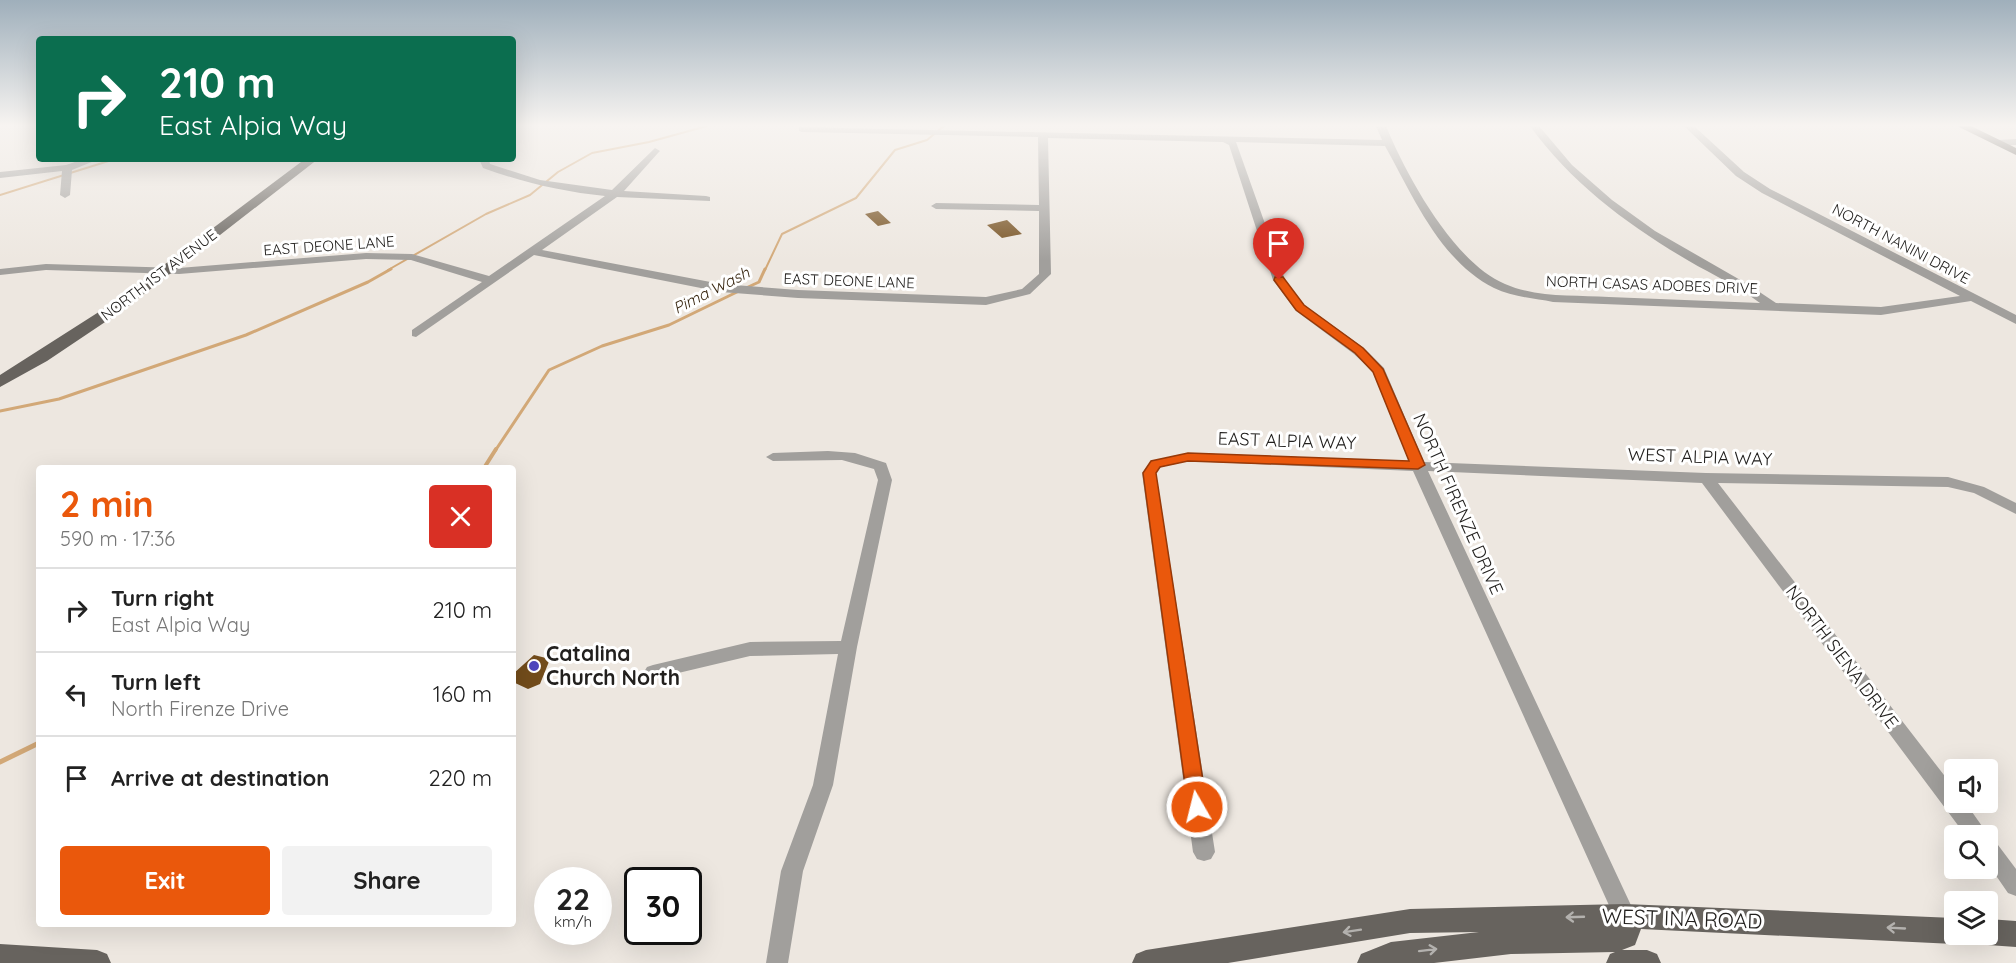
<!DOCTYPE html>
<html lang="en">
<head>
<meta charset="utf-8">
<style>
  :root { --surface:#fff; --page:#f2f2f2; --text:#222; --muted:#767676; --line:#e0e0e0; --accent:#ea580c }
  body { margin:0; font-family:Quicksand,sans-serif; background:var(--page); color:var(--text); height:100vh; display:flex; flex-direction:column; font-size:22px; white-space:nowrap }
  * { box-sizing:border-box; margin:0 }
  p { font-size:20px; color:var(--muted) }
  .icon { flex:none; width:33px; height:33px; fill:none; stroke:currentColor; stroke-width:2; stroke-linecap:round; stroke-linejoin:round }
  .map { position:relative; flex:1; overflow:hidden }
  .side { position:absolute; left:36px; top:465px; width:480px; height:462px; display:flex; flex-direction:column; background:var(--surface); border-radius:6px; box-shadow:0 6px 24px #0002 }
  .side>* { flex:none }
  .top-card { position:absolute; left:36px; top:36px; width:480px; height:126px; border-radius:6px; box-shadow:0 6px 24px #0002; background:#0b6e4f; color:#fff; overflow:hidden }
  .controls { position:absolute; left:1944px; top:759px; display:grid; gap:12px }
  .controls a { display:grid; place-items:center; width:54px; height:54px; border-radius:6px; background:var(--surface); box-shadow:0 6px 24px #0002; font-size:30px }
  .speed { position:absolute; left:534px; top:867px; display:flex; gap:12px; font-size:30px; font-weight:700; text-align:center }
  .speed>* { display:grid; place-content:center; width:78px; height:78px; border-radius:50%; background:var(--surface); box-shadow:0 6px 24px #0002; line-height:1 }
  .speed small { font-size:15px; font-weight:400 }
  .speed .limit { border:3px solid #111; border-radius:9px; background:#fff; color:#111 }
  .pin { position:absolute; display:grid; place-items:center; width:51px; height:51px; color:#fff; margin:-62px -26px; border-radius:50% 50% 50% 0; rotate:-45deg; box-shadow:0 0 6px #0007 }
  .pin .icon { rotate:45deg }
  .me { position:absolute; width:66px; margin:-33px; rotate:352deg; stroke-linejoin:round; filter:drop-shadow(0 0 4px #0008) }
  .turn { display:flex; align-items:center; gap:21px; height:126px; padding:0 24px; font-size:27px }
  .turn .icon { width:78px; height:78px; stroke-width:2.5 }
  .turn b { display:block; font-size:42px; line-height:51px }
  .round { display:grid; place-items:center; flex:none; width:63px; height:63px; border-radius:6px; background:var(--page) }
  .headline { display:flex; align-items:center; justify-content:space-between; height:102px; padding:0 24px }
  h1 { font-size:36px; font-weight:800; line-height:45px; color:var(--accent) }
  .primary-button { display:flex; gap:12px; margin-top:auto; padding:12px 24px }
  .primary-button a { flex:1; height:69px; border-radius:6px; background:var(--accent); color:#fff; font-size:24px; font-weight:800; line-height:69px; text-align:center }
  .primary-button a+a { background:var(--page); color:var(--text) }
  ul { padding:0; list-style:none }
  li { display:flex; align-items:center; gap:18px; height:84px; padding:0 24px; border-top:2px solid var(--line) }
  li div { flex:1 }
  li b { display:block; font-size:22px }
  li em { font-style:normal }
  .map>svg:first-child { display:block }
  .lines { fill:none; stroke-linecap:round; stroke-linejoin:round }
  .stream-far3 { stroke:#d2a877; stroke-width:2 }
  .stream-far2 { stroke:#d2a877; stroke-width:3 }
  .stream-far1 { stroke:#d2a877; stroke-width:4 }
  .stream { stroke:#d2a877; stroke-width:5 }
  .building { fill:#724c1b }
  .minor { fill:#a19f9c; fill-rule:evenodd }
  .major { fill:#67635e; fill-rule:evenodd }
  .highway { fill:#534e48; fill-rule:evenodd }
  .oneway { stroke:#b3b1ae }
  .route { fill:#ea580c; stroke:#983908; stroke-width:1.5 }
  .poi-dot { fill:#4e46bd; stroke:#fff; stroke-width:2 }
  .labels { text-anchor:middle; stroke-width:6; stroke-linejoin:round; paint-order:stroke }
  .far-street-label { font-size:15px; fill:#22201e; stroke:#fff }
  .far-water-label { font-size:16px; font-style:italic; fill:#382610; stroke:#fff }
  .street-label { font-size:18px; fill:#22201e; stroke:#fff }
  .near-poi-label { font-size:21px; font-weight:bold; fill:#22201e; stroke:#fff; text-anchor:start }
  .near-street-label { font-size:21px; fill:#22201e; stroke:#fff }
</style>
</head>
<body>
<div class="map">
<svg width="2016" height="963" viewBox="0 0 2016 963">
  <rect width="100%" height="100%" fill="#ede7e0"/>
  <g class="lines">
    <path class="stream-far3" d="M 0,195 L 115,159
      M 388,270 L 486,214 L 530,195 L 558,172 L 592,153 L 649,142 L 707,126
      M 765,270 L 782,234 L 856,198 L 895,150 L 927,140 L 944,126"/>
    <path class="stream-far2" d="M 746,288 L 759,282 L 765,269
      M 0,411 L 59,399 L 246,335 L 368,282 L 391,269
      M 495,451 L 549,370 L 602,346 L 669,325 L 739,291"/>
    <path class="stream-far1" d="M 484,468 L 496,449"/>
    <path class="stream" d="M 0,762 L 39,743"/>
  </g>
  <path class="building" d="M 878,211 L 891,223 L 878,226 L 865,214 Z
    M 1007,220 L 1022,234 L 1002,238 L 987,225 Z
    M 534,655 L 550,659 L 540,684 L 528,689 L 513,682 L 513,674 Z"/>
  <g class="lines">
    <path class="minor" d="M 1376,126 L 1386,126 C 1406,175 1454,263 1505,284 C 1537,298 1575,295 1609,297 C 1659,299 1710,301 1760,303 C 1738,286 1713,275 1689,261 C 1628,225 1572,184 1530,126 L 1539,126 L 1572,165 L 1612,200 L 1655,231 L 1749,285 L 1776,303 L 1881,307 L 1960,296 L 1762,193 L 1736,176 L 1684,126 L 1694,126 L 1744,172 L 1770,189 L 2016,315 L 2016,324 L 1971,301 L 1881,315 L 1553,302 C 1534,298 1512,297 1494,288 C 1440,261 1413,196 1385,146 L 1236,142 L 1285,280 L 1304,305 L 1364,348 L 1384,368 L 1424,462 L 1706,473 L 1948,477 L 1984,487 L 2016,503 L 2016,514 L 1974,493 L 1948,487 L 1718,483 L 1954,788 L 1954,802 L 1965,802 L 1989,836 L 1988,839 L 1995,841 L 2016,869 L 2016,896 L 2008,893 L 1988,864 L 1988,836 L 1966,836 L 1702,483 L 1428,471 L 1636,916 L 1633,923 L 1625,926 L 1617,923 L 1413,471 L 1188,461 L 1161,467 L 1156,473 L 1158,486 L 1215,852 L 1211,859 L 1204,861 L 1197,859 L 1193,852 L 1142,473 L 1151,461 L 1188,453 L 1409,461 L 1373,372 L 1354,354 L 1296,311 L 1273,280 L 1229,145 L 1223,142 L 1048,138 L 1051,274 L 1030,294 L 986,305 L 798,298 L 721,292 L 534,255 L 416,337 L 412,336 L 412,330 L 482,282 L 411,260 L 366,259 L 179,274 L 46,270 L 0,275 L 0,269 L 46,264 L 179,268 L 366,253 L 412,254 L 489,276 L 605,196 C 563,192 522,182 483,168 L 479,159 L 489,159 L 490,164 L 540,180 L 612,190 L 655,148 L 660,151 L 658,153 L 624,191 L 706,196 L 710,197 L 710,201 L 617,197 L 542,250 L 721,284 L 798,290 L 986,297 L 1022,289 L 1039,274 L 1039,211 L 936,209 L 931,206 L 936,203 L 1039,205 L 1038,137 L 802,132 L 799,131 L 799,127 L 1382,140 Z
      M 2016,139 L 2016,145 L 1998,146 L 1993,143 L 1998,140 Z
      M 84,159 L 99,159 L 72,170 L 70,195 L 65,198 L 60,195 L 62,171 L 0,178 L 0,172 L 66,165 Z
      M 828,451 L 855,453 L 886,463 L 892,480 L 857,647 L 833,785 L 803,871 L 788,963 L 766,963 L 781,871 L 813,785 L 838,654 L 750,656 L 653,679 L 647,677 L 644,672 L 647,667 L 653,665 L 750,642 L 841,641 L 878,480 L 874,469 L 842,460 L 773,461 L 766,457 L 773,453 Z"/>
    <path class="major" d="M 305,159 L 318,159 L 126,308 L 47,361 L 0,387 L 0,375 L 116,301 Z
      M 1625,904 L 1954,918 L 1954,934 L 1966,934 L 1964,940 L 1954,944 L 1641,929 L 1635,945 L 1622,950 L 1647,950 L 1657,954 L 1661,963 L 1606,963 L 1610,954 L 1615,952 L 1511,954 L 1434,963 L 1357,963 L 1361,954 L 1391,942 L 1479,932 L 1410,933 L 1228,963 L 1132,963 L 1136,954 L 1146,950 L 1410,909 Z
      M 1988,919 L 2016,921 L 2016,947 L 1988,945 L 1978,941 L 1976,934 L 1988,934 Z
      M 0,944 L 97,950 L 107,954 L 111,963 L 0,963 Z"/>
    <path class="highway" d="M 1957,126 L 1971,126 L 2016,148 L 2016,155 Z"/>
  </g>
  <defs><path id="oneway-shaft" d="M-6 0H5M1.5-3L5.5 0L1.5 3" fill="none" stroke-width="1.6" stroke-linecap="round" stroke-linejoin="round" transform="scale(1.5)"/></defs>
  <g class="oneway">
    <use href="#oneway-shaft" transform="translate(1575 917) rotate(178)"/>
    <use href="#oneway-shaft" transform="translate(1896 928) rotate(-177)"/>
    <use href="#oneway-shaft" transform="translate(1352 931) rotate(171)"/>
    <use href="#oneway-shaft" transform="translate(1428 950) rotate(-7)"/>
  </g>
  <linearGradient id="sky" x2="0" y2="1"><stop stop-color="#9fafbb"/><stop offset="0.48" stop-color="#f7f4f1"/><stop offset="1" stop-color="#f7f4f1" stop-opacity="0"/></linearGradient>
  <rect width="2016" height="261" fill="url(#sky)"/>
  <path class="route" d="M 1275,277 L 1283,277 L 1304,305 L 1363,348 L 1383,369 L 1425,465 L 1418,469 L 1188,461 L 1160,467 L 1156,473 L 1207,807 L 1204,813 L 1197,815 L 1191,813 L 1188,807 L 1143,473 L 1151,461 L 1188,453 L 1409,461 L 1373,372 L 1355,353 L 1296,310 L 1274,280 Z"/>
  <circle class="poi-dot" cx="534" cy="666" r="6"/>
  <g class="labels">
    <g class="far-street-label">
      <text transform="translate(1901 244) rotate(28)" y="5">NORTH NANINI DRIVE</text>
      <text transform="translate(329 246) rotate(-4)" y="5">EAST DEONE LANE</text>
      <text transform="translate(159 275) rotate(-37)" y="5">NORTH 1ST AVENUE</text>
      <text transform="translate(849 281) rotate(2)" y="5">EAST DEONE LANE</text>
      <text transform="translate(1652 285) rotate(2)" y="5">NORTH CASAS ADOBES DRIVE</text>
    </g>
    <g class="far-water-label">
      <text transform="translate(711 290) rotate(-27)" y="6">Pima Wash</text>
    </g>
    <g class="street-label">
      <text transform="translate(1287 441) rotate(2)" y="6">EAST ALPIA WAY</text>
      <text transform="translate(1700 457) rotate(2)" y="6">WEST ALPIA WAY</text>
      <text transform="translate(1458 504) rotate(66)" y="6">NORTH FIRENZE DRIVE</text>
      <text transform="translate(1842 657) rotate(53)" y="6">NORTH SIENA DRIVE</text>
    </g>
    <g class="near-poi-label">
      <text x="546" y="661">Catalina<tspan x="546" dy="24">Church North</tspan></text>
    </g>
    <g class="near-street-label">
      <text transform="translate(1682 919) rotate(2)" y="7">WEST INA ROAD</text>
    </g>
  </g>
</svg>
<div class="controls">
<a><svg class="icon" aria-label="sound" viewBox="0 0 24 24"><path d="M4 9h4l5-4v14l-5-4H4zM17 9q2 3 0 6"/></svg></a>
<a><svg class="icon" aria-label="search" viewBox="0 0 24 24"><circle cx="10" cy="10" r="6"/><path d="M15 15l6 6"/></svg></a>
<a><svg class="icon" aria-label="layers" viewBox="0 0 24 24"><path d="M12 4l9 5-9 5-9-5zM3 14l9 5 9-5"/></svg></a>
</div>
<div class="speed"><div>22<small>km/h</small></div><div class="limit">30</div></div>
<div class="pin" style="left:1279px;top:280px;background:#d93025"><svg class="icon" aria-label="arrive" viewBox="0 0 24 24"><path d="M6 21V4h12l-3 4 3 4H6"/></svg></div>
<svg class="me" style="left:1197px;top:807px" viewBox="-20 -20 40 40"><circle r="17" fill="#ea580c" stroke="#fff" stroke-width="3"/><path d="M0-11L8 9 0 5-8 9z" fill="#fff"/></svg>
<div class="top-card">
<div class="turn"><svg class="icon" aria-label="right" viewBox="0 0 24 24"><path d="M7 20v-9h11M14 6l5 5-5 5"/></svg><div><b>210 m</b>East Alpia Way</div></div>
</div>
<section class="side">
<div class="headline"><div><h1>2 min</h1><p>590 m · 17:36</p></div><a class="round" style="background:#d93025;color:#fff"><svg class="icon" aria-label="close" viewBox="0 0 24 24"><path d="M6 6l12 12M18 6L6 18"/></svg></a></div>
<ul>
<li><svg class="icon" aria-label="right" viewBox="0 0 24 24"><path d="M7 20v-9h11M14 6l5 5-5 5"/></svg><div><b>Turn right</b><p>East Alpia Way</p></div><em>210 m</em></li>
<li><svg class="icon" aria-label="left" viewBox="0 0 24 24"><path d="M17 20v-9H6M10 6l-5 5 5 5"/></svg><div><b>Turn left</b><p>North Firenze Drive</p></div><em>160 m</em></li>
<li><svg class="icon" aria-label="arrive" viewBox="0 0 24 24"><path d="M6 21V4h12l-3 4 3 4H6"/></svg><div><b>Arrive at destination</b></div><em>220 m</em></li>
</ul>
<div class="primary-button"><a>Exit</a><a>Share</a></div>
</section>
</div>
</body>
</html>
